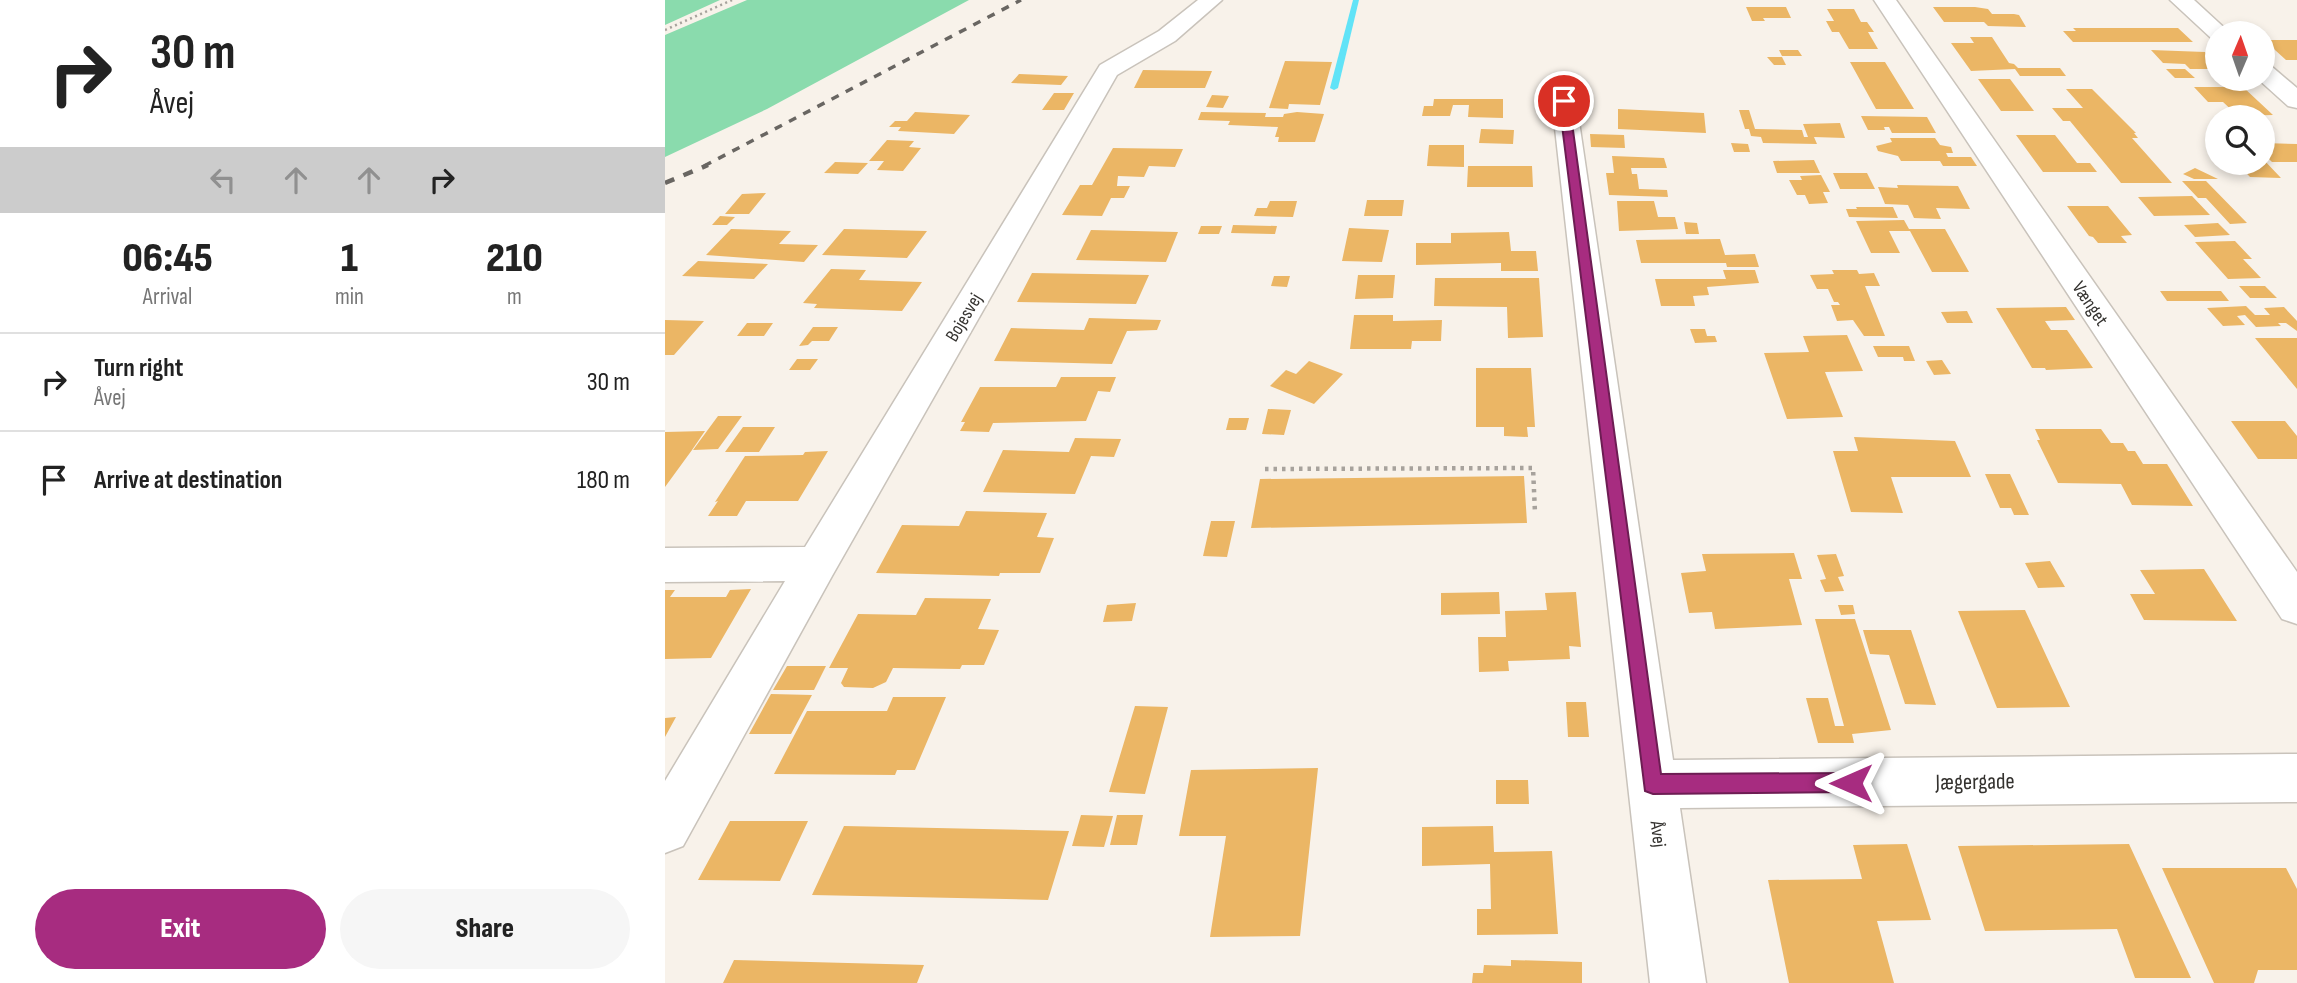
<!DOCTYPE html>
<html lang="en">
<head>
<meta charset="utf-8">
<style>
  :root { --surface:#fff; --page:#f6f6f6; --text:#222; --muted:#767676; --line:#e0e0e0; --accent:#a72c80 }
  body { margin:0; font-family:"Sofia Sans Condensed",sans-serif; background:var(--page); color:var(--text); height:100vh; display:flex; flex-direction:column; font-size:26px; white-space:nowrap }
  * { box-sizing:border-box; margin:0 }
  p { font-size:23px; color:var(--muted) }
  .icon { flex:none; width:38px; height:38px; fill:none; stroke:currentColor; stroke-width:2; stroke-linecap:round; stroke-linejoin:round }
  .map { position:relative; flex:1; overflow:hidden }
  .panel { display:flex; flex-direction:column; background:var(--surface); width:665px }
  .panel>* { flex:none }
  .guide { background:#fff; color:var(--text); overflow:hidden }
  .needle { width:46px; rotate:2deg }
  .controls { position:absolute; left:1540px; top:21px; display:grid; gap:14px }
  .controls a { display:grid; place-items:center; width:70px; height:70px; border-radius:50%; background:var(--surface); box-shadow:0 4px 10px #0003; font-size:35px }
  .pin { position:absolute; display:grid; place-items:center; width:60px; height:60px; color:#fff; margin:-30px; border:4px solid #fff; border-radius:50%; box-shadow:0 2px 7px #0007 }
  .me { position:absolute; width:77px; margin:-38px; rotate:270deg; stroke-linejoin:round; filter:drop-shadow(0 0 5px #0008) }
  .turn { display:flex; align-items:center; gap:24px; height:147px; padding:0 35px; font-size:32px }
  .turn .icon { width:91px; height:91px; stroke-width:2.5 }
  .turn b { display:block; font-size:49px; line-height:60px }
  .lanes { display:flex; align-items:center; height:66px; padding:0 35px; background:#0003; justify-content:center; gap:35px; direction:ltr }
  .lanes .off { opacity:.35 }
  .eta { display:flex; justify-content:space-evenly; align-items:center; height:119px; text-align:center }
  .eta b { font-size:42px; font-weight:800; line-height:49px }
  .button { display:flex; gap:14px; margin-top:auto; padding:14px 35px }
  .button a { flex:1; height:80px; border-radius:42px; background:var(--accent); color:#fff; font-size:28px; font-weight:800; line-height:80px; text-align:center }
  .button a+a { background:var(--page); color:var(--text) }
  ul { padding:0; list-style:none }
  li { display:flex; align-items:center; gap:21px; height:98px; padding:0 35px; border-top:2px solid var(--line) }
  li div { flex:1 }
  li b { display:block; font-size:26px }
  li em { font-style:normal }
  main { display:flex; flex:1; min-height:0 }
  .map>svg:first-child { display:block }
  .green { fill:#8adbad }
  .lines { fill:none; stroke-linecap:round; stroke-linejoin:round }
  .stream { fill:#61e3f7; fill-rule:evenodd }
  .building { fill:#ebb665 }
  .minor-casing { stroke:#c9c3bb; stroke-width:3 }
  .path-far1 { stroke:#a7a29c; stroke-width:2.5; stroke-dasharray:2 3.5; stroke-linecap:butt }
  .path { stroke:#a7a29c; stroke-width:4.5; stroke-dasharray:3.5 5; stroke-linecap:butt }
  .minor { fill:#fff; fill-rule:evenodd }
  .rail-far1 { stroke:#696662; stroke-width:3.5; stroke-dasharray:8 8; stroke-linecap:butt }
  .rail { stroke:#696662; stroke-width:4.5; stroke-dasharray:10 10; stroke-linecap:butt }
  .route { fill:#a72c80; stroke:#6d1d53; stroke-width:2 }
  .labels { text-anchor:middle; stroke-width:7; stroke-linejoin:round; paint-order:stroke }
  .street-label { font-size:19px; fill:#34322f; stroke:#fff }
  .near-street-label { font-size:23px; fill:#34322f; stroke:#fff }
</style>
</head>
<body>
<main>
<section class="panel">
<div class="guide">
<div class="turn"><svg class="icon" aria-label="right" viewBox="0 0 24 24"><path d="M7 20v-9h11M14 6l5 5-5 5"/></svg><div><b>30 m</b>Åvej</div></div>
<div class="lanes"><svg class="icon off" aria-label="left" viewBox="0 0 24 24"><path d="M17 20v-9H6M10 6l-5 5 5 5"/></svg><svg class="icon off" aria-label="ahead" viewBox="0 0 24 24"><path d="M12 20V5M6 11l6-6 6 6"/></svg><svg class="icon off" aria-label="ahead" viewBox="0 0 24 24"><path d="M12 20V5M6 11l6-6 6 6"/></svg><svg class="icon" aria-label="right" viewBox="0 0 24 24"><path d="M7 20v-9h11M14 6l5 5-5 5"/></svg></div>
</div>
<div class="eta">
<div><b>06:45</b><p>Arrival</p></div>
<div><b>1</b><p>min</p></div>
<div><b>210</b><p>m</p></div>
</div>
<ul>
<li><svg class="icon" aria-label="right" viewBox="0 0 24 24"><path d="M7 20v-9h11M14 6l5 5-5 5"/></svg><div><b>Turn right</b><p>Åvej</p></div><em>30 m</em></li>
<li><svg class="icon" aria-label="arrive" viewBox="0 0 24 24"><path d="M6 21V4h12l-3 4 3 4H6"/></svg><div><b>Arrive at destination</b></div><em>180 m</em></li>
</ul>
<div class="button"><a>Exit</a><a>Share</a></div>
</section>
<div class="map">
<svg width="1632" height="983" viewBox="0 0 1632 983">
  <rect width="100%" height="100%" fill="#f8f2ea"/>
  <path class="green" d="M 0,0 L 55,0 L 0,25 Z
    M 82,0 L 304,0 L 102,109 L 0,157 L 0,35 Z"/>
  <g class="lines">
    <path class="stream" d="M 688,0 L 694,0 L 673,88 L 669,90 L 665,88 Z"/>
  </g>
  <path class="building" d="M 1081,7 L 1121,7 L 1126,18 L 1098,18 L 1100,21 L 1087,21 Z
    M 1268,7 L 1310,7 L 1323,9 L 1327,14 L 1349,14 L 1354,15 L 1361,27 L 1323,26 L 1319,22 L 1279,22 Z
    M 1162,9 L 1189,9 L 1196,22 L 1202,22 L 1209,32 L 1203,32 L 1213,49 L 1184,49 L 1174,32 L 1167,32 L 1161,21 L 1169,21 Z
    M 1408,28 L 1513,28 L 1528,42 L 1408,42 L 1398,31 L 1411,31 Z
    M 1305,37 L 1327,37 L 1344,63 L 1349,64 L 1353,68 L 1395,68 L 1401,76 L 1355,76 L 1350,69 L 1306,71 L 1286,43 L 1309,43 Z
    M 1599,40 L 1632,40 L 1632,60 L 1621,60 Z
    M 1114,50 L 1133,50 L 1137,56 L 1117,56 Z
    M 1486,50 L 1540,52 L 1552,65 L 1552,69 L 1525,69 L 1520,64 L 1498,63 Z
    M 1102,57 L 1117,57 L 1121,65 L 1109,65 Z
    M 620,61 L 667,62 L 655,105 L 624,104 L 623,109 L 604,108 Z
    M 1185,62 L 1220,62 L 1249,109 L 1211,109 Z
    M 1501,69 L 1520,69 L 1530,78 L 1510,78 Z
    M 478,70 L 547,71 L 540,88 L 469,88 Z
    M 354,74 L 403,76 L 396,85 L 346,83 Z
    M 1313,79 L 1345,79 L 1369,111 L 1336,111 Z
    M 1529,87 L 1578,87 L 1608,115 L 1573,116 L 1558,102 L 1543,102 Z
    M 1401,89 L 1427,89 L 1471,133 L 1469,133 L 1473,138 L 1467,138 L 1507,183 L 1456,183 L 1405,121 L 1398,121 L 1387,108 L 1418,108 Z
    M 389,93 L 409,93 L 399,110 L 377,110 Z
    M 547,95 L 564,96 L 558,108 L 541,107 Z
    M 769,99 L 838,99 L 838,118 L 803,117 L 804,105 L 788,105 L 785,116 L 757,116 L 759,106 L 768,106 Z
    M 953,109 L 1039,113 L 1041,133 L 953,129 Z
    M 1074,110 L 1084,110 L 1090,129 L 1137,130 L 1139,137 L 1143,137 L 1138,124 L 1175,123 L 1180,138 L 1149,137 L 1152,144 L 1098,143 L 1096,137 L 1086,136 L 1084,129 L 1080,129 Z
    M 250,112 L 305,115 L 289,134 L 233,131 L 236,127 L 224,127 L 230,121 L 242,121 Z
    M 536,112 L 601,113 L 600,117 L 618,117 L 619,114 L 632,112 L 659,114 L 650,142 L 613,142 L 614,137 L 610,137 L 613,127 L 563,125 L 565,121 L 533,120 Z
    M 1196,116 L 1262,117 L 1271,133 L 1227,133 L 1224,127 L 1219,127 L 1220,130 L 1203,130 Z
    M 816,129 L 849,130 L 848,144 L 814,143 Z
    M 925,134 L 959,135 L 960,148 L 926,147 Z
    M 1351,135 L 1390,135 L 1412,163 L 1425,163 L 1432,172 L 1378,172 Z
    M 1225,138 L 1270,138 L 1275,145 L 1286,147 L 1288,153 L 1281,153 L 1283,157 L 1306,157 L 1312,166 L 1278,166 L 1275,161 L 1236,161 L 1233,156 L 1213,151 L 1211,146 L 1227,142 Z
    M 222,140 L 249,141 L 244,147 L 256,148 L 238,171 L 212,170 L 219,161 L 204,161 Z
    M 1066,143 L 1083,144 L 1085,152 L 1069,152 Z
    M 1598,143 L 1632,144 L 1632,162 L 1607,162 L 1602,157 L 1598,157 Z
    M 764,145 L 799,145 L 799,167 L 762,166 Z
    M 448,148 L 518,149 L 510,167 L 484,166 L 479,177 L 453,176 L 452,186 L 465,186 L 459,198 L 446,198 L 437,216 L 397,215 L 415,185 L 427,185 Z
    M 947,156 L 999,158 L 1002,168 L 966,168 L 967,174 L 972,174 L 974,189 L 1002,190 L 1003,197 L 944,195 L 941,173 L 949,173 Z
    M 1598,159 L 1616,178 L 1585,177 L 1572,163 L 1598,163 Z
    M 1149,160 L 1155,173 L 1112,173 L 1108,161 Z
    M 170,162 L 203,163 L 193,174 L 159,173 Z
    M 803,166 L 867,166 L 868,187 L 802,187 Z
    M 1530,168 L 1553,179 L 1529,179 L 1518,174 Z
    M 1168,173 L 1202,173 L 1210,189 L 1175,189 Z
    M 1156,175 L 1165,192 L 1158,192 L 1163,203 L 1144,204 L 1140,195 L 1132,195 L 1124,180 L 1137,180 L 1135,176 Z
    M 1517,181 L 1541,181 L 1582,223 L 1565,224 L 1541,198 L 1533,198 Z
    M 1232,185 L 1293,186 L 1305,209 L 1271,208 L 1276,219 L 1249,218 L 1243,205 L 1220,204 L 1213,187 L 1233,188 Z
    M 101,193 L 84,214 L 60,214 L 77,194 Z
    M 1527,196 L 1545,215 L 1489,216 L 1473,197 Z
    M 702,200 L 739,200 L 737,216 L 699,216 Z
    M 605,201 L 632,201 L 628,217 L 589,216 L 592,208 L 602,208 Z
    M 952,201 L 989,201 L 993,217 L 1010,217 L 1013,229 L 954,231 Z
    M 1402,206 L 1443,206 L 1467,235 L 1456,236 L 1462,243 L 1433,243 L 1428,237 L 1424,236 Z
    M 1191,207 L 1228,207 L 1233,218 L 1184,217 L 1181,209 L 1192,209 Z
    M 55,216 L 70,217 L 62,225 L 47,225 Z
    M 1239,220 L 1244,229 L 1280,229 L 1304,272 L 1267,272 L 1245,231 L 1224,231 L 1235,253 L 1206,253 L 1191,221 Z
    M 1019,222 L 1032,223 L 1034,234 L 1021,234 Z
    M 1553,223 L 1565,235 L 1530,237 L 1519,225 Z
    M 568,225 L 612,226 L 610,234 L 566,233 Z
    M 536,226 L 557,226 L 554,234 L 533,234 Z
    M 684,228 L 724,230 L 717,262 L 677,261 Z
    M 66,229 L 126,231 L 114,244 L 153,245 L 139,262 L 41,255 Z
    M 179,229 L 262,231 L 242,258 L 157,255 Z
    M 426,230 L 513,232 L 501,262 L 411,260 Z
    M 844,232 L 846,251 L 871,251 L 873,271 L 836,271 L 836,263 L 751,265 L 751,243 L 786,243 L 786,233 Z
    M 1055,239 L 1060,255 L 1090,254 L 1094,267 L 1062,267 L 1061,263 L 976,263 L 971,240 Z
    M 1570,241 L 1587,259 L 1578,259 L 1596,278 L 1563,279 L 1530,242 Z
    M 33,261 L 103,264 L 89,279 L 17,276 Z
    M 166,269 L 201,270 L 194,280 L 257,282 L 237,311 L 149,308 L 152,304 L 138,303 Z
    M 1058,270 L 1090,270 L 1094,283 L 1042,287 L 1044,295 L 1028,296 L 1030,306 L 996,306 L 990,279 L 1061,279 Z
    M 1167,270 L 1192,270 L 1194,274 L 1209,273 L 1215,286 L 1200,286 L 1220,336 L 1199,336 L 1188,320 L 1172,321 L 1166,305 L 1175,305 L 1173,302 L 1169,302 L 1163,289 L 1152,289 L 1145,275 L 1169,274 Z
    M 367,273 L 484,275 L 471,304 L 352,302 Z
    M 693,275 L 730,275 L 728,298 L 690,299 Z
    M 609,276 L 625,276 L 622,287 L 606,286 Z
    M 770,278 L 874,278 L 878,337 L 843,338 L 842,307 L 769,306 Z
    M 1574,286 L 1600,286 L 1612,298 L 1585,298 Z
    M 1495,291 L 1556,291 L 1564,301 L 1502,301 Z
    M 1581,306 L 1590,315 L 1605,315 L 1599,308 L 1619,307 L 1632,321 L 1632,331 L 1621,323 L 1613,323 L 1616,326 L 1591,327 L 1580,315 L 1572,316 L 1580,325 L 1558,326 L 1542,308 Z
    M 1401,307 L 1410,320 L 1380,321 L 1386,330 L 1402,330 L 1428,368 L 1381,370 L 1380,368 L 1367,368 L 1331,308 Z
    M 1302,311 L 1308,323 L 1282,323 L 1276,312 Z
    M 689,315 L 728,315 L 728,321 L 777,320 L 776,341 L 747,341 L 746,349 L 685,349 Z
    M 424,318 L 496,320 L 492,330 L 462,331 L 447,364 L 329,361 L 346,328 L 419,330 Z
    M 0,320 L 39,321 L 9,355 L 0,355 Z
    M 82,323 L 108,323 L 99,336 L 72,336 Z
    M 148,327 L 173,327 L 164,341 L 147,341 L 143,345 L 134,346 Z
    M 1025,329 L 1040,329 L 1042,336 L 1050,336 L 1052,342 L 1030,343 Z
    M 1182,335 L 1198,371 L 1160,372 L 1178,417 L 1122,419 L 1099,353 L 1144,352 L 1138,336 Z
    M 1590,338 L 1632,338 L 1632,389 Z
    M 1208,346 L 1244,346 L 1250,361 L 1239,361 L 1238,357 L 1213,357 Z
    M 132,359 L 153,359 L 145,370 L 124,370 Z
    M 1277,360 L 1286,374 L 1269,375 L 1261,361 Z
    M 644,361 L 678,374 L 649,404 L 605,386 L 621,370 L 631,374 Z
    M 811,368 L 866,368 L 870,427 L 862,427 L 863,437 L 839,436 L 839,427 L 811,427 Z
    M 396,377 L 451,377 L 445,392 L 433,391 L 421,421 L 328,423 L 324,432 L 295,431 L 300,422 L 296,422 L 315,387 L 391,387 Z
    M 603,409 L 626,410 L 619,435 L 597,434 Z
    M 53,416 L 77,416 L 53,449 L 28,450 Z
    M 564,418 L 584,418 L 581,430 L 561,430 Z
    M 1566,421 L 1620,421 L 1632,436 L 1632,459 L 1593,459 Z
    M 78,427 L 110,427 L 94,452 L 60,452 Z
    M 1370,429 L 1436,429 L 1446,443 L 1458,443 L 1463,451 L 1470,451 L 1478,464 L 1502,464 L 1528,506 L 1467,505 L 1456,484 L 1393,483 L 1372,440 L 1375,440 Z
    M 40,431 L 27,450 L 0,487 L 0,432 Z
    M 1189,437 L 1290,441 L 1306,477 L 1226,477 L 1238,513 L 1186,512 L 1168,451 L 1193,451 Z
    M 410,438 L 456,439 L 449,457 L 426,456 L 410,494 L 318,492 L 338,450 L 404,452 Z
    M 163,451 L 133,501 L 81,501 L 72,516 L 43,516 L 53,501 L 50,502 L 80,456 L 138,455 L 140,452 Z
    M 1320,474 L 1345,474 L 1364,515 L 1349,515 L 1346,508 L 1335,508 Z
    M 859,476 L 862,523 L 586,528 L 595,479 Z
    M 301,511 L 382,513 L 372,537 L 389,538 L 375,573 L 335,573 L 334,576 L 211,573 L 237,525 L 294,526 Z
    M 546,521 L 570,521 L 562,557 L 538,556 Z
    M 1129,553 L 1137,579 L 1124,579 L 1137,625 L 1050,629 L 1047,612 L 1024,613 L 1016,573 L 1041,571 L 1037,554 Z
    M 1171,554 L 1179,576 L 1173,577 L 1179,591 L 1160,592 L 1155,580 L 1161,579 L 1152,555 Z
    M 1385,561 L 1400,587 L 1373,588 L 1360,563 Z
    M 1539,569 L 1572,621 L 1479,620 L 1465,594 L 1490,594 L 1475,570 Z
    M 86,589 L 46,658 L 0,659 L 0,590 L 10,590 L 5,597 L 61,597 L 65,590 Z
    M 834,592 L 835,614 L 776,615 L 776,593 Z
    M 911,592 L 916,647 L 904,646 L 905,659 L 843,661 L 844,671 L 814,672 L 813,637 L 841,637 L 840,611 L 882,610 L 880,593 Z
    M 260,598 L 326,599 L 313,629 L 334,630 L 319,665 L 297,665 L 295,669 L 228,668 L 221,682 L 208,688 L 179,687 L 176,683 L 183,668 L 164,668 L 193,614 L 251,615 Z
    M 471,603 L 467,621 L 438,622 L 442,605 Z
    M 1173,605 L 1188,605 L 1190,614 L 1176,615 Z
    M 1360,610 L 1405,707 L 1332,708 L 1293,611 Z
    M 1150,619 L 1190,619 L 1226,730 L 1187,734 L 1189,743 L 1153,743 L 1141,698 L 1163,698 L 1170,726 L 1179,726 Z
    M 1198,630 L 1246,630 L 1271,705 L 1240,704 L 1224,655 L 1205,654 Z
    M 122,666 L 161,666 L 149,690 L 108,690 Z
    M 106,694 L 147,695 L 126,734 L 84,734 Z
    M 228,697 L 281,697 L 250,770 L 232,770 L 230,775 L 109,774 L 142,711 L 222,711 Z
    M 901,702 L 921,702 L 924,737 L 903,737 Z
    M 470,706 L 503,707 L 480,794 L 444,792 Z
    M 11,717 L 0,737 L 0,718 Z
    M 653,768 L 635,936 L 545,937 L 561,836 L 514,836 L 526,770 Z
    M 831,780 L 863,780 L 864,804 L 831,804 Z
    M 416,815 L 448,816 L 439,847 L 407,846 Z
    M 452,815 L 478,815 L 472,845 L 445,845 Z
    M 65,821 L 143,821 L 115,881 L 33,880 Z
    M 179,826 L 404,831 L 383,900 L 147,895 Z
    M 828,826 L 829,852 L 887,851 L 893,934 L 812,935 L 812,909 L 826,909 L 825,864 L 757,866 L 757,827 Z
    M 1242,844 L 1266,920 L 1212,921 L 1229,983 L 1124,983 L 1103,880 L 1197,879 L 1188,845 Z
    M 1464,844 L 1526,978 L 1470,978 L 1452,929 L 1320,931 L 1293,846 Z
    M 1497,868 L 1621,868 L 1632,889 L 1632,970 L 1593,970 L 1589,983 L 1549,983 Z
    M 69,960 L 259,965 L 252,983 L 58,983 Z
    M 846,960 L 917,962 L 917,983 L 807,983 L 808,973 L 818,973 L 819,965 L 846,966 Z"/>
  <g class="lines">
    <defs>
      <path id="minor" d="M 533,0 L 557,0 L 510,41 L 452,75 L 167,576 L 18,846 L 0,853 L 0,781 L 120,581 L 0,582 L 0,548 L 140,547 L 435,65 L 494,31 Z
        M 1209,0 L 1231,0 L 1632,572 L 1632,624 L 1617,619 Z
        M 1505,0 L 1529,0 L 1565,33 L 1552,33 L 1552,39 L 1546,38 Z
        M 1598,64 L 1606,66 L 1632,88 L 1632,108 L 1623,106 L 1593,79 L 1598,79 Z
        M 899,94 L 908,96 L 911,101 L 1008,760 L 1632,754 L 1632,802 L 1015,808 L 1041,983 L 985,983 L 887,101 L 890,96 Z"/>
    </defs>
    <use href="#minor" class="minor-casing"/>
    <path class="path-far1" d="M 0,30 L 67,0"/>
    <path class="path" d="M 600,469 L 868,468 L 870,513"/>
    <use href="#minor" class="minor"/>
    <path class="rail-far1" d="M 39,166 L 356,0"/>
    <path class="rail" d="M 0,183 L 43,165"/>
  </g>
  <path class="route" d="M 899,98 L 904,101 L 996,774 L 1186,773 L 1193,776 L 1196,783 L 1193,790 L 1186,792 L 988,794 L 980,791 L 894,101 Z"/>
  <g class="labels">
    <g class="street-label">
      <text transform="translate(1426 303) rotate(56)" y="7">Vænget</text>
      <text transform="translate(298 317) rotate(-59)" y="7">Bojesvej</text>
      <text transform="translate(994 834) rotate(83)" y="7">Åvej</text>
    </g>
    <g class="near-street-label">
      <text transform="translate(1310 781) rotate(-1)" y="8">Jægergade</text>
    </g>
  </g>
</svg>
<div class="controls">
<a><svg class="needle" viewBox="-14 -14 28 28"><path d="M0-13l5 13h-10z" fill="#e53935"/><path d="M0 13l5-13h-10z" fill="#767676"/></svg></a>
<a><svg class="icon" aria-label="search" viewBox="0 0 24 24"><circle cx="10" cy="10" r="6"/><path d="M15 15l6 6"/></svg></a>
</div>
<div class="pin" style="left:899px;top:101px;background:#d93025"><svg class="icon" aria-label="arrive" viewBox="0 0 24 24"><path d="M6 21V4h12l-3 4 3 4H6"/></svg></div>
<svg class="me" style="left:1186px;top:783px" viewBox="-20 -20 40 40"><path d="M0-17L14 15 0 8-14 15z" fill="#a72c80" stroke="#fff" stroke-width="4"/></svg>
</div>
</main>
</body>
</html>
